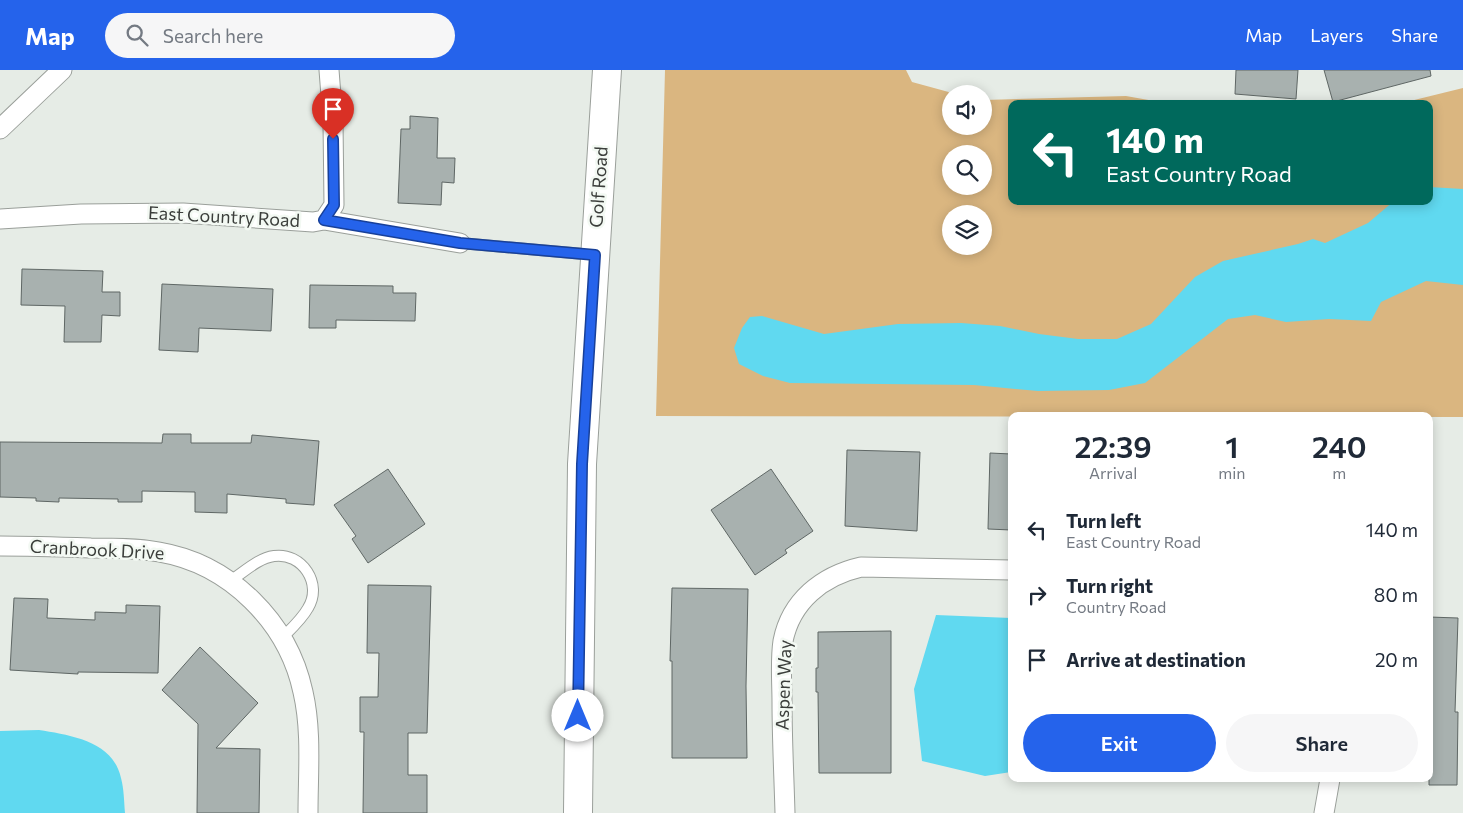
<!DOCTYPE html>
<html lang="en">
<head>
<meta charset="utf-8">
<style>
  :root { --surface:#fff; --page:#f6f6f7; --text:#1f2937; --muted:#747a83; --accent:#2563eb }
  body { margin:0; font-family:Commissioner,sans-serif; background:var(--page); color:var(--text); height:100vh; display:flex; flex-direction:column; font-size:19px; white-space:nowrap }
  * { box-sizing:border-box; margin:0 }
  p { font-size:16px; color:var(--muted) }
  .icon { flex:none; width:28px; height:28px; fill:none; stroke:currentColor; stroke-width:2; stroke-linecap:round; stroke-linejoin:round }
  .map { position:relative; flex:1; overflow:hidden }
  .drawer { position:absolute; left:1008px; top:342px; width:425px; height:370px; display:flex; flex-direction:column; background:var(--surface); border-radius:10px; box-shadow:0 2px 12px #0003 }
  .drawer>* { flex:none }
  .hud { position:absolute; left:1008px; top:30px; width:425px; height:105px; border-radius:10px; box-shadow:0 2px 12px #0003; background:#00695c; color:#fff; overflow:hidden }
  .buttons { position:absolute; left:942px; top:15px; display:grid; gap:10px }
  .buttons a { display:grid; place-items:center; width:50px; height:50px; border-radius:50%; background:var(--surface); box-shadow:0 2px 12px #0003; font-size:25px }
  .pin { position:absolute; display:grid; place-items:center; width:42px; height:42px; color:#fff; margin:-51px -21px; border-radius:50% 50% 50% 0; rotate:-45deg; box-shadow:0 0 5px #0007 }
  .pin .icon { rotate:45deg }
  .me { position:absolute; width:55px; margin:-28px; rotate:0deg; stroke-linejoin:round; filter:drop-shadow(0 0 4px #0008) }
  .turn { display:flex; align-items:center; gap:18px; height:105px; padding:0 15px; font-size:22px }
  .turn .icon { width:65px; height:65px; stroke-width:2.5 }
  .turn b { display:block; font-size:35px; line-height:42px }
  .eta { display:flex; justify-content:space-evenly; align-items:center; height:85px; text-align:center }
  .eta b { font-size:30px; font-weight:600; line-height:35px }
  .cta { display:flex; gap:10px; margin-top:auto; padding:10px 15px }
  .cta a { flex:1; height:58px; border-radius:30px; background:var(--accent); color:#fff; font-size:20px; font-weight:600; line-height:58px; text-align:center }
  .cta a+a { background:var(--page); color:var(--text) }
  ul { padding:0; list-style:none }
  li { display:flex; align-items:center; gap:15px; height:65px; padding:0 15px }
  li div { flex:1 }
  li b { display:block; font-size:19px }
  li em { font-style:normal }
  header { display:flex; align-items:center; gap:30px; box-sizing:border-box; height:70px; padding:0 25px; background:var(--accent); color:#fff }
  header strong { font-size:24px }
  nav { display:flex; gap:28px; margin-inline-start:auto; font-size:18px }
  .search { width:350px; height:45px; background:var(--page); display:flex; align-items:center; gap:12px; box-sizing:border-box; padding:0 18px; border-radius:28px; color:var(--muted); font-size:19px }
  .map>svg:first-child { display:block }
  .green { fill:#dab680; fill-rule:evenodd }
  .water { fill:#60d9f0 }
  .building { fill:#a8b1af; stroke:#5f6765 }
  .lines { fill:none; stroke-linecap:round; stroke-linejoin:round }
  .lane-casing { stroke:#9a9f9a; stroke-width:12 }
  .street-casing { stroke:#9a9f9a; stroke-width:21 }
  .secondary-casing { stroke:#9a9f9a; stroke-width:30 }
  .lane { stroke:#fff; stroke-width:10 }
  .street { stroke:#fff; stroke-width:19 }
  .secondary { stroke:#fff; stroke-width:28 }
  .route-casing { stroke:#184099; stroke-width:12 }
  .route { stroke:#2563eb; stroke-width:9 }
  .labels { text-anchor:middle; stroke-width:5; stroke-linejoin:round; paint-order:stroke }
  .street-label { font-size:18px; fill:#3b3e3b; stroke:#f3f9f3 }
</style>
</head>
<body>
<header>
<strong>Map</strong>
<div class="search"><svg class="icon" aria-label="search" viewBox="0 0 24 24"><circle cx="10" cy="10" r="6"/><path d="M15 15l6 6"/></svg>Search here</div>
<nav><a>Map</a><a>Layers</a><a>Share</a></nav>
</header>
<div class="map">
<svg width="1463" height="743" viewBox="0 0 1463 743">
  <rect width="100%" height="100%" fill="#e6ece6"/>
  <path class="green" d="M 665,0 L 906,0 L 912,12 L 956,24 L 951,24 L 951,56 L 984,56 L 984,30 L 1126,26 L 1171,34 L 1011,34 L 1011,131 L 1429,131 L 1429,34 L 1398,34 L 1463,18 L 1463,347 L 656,346 ZM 951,84 L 984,84 L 984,116 L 951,116 ZM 951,144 L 984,144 L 984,176 L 951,176 Z"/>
  <path class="water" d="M 1429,117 L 1463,119 L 1463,215 L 1426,211 L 1381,232 L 1371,251 L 1329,249 L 1286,252 L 1255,245 L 1228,249 L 1145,313 L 1109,320 L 1038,321 L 974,315 L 790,313 L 763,306 L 739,294 L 734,278 L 742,258 L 750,247 L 762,246 L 824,264 L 898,254 L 961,253 L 1000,256 L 1039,264 L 1078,269 L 1117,269 L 1151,254 L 1195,207 L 1223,191 L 1298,174 L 1313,169 L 1325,173 L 1368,153 L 1394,131 L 1429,131 Z
    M 936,545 L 1011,548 L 1011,702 L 985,706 L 922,691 L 914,619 Z
    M 39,660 C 70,665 113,671 121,708 C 124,719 124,731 125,743 L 0,743 L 0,661 Z"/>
  <path class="building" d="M 1236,0 L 1298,0 L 1296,29 L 1235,24 Z
    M 1324,0 L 1430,0 L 1431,6 L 1333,32 Z
    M 410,46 L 438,48 L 437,88 L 455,88 L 454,113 L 442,112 L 441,135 L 398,133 L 401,59 L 410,59 Z
    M 22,199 L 103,201 L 102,222 L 120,222 L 120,246 L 102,245 L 101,272 L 64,272 L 65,236 L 21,235 Z
    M 162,214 L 273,219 L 271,261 L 199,258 L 198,282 L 159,280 Z
    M 310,215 L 393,216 L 393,223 L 416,223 L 415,251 L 336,250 L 336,258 L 309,258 Z
    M 163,364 L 191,364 L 191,373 L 251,373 L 252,365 L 319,371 L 314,435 L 286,433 L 286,429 L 227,424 L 227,443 L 195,442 L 195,422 L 142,421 L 142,432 L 118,432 L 118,429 L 59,428 L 59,432 L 36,431 L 36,428 L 0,427 L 0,372 L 162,373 Z
    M 847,380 L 920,382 L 917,461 L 845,456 Z
    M 990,383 L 1011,384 L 1011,460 L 988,459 Z
    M 388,399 L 425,454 L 368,493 L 352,469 L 356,466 L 334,435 Z
    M 771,399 L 813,461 L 785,480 L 787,483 L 755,505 L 711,440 Z
    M 368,515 L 431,516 L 427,663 L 408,663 L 408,705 L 427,705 L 427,743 L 363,743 L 364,662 L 360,662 L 360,627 L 378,627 L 379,583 L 367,583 Z
    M 672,518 L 748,519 L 746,616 L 747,688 L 672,688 L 672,591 L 670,591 Z
    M 14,528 L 48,529 L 47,548 L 95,550 L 95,542 L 126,543 L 126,535 L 160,536 L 158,603 L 78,602 L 78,604 L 10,600 Z
    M 1429,547 L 1458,548 L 1455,642 L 1458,642 L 1457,715 L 1429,715 Z
    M 891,561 L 891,703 L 819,703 L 818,622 L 816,622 L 816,598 L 818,598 L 818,562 Z
    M 200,577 L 258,633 L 216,678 L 260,679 L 259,743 L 197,743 L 198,654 L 162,620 Z"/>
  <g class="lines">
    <defs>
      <path id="lane" d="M 460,173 L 595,185
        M 230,511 C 243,503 258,488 274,486 C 302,482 323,514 308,538 C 302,549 291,559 282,568"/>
      <path id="street" d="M 0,59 L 62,0
        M 0,149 L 81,144 L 183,143 L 313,152 L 324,150 L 460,173
        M 324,150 L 334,135 L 333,52 L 329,0
        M 0,476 C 30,476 61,477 91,478 C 114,478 137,478 159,482 C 230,494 288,552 303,622 C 312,661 308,703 308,743
        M 785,743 C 784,706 782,669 782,632 C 782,612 780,591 783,571 C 791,531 822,506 861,497 L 1011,500
        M 1324,743 L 1330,709"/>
      <path id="secondary" d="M 578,743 L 582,394 L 607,0"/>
    </defs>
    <use href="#lane" class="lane-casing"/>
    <use href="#street" class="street-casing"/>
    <use href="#secondary" class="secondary-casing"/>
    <use href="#lane" class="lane"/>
    <use href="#street" class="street"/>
    <use href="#secondary" class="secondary"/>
  </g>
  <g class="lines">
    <defs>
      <path id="route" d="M 333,69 L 334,135 L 324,150 L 460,173 L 595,185 L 582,394 L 578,646"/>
    </defs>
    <use href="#route" class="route-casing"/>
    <use href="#route" class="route"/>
  </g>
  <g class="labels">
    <g class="street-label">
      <text transform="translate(599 117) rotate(-86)" y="6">Golf Road</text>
      <text transform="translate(224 147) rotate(3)" y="6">East Country Road</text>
      <text transform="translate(97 480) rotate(3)" y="6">Cranbrook Drive</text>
      <text transform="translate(784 615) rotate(-88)" y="6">Aspen Way</text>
    </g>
  </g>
</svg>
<div class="buttons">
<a><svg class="icon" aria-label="sound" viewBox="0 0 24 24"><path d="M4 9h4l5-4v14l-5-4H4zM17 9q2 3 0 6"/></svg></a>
<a><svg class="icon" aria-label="search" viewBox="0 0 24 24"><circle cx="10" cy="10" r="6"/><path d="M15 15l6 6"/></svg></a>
<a><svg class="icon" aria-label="layers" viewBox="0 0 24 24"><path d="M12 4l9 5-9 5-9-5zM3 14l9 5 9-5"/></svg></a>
</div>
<div class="pin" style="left:333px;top:69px;background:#d93025"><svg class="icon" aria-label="arrive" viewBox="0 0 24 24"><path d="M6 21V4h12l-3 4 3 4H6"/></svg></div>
<svg class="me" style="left:578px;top:646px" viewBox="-20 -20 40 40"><circle r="19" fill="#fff"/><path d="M0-13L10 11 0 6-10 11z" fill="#2563eb"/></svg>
<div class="hud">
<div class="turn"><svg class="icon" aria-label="left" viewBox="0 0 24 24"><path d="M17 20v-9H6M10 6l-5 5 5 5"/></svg><div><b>140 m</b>East Country Road</div></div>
</div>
<section class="drawer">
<div class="eta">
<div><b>22:39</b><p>Arrival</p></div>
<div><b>1</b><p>min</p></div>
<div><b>240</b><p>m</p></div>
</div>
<ul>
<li><svg class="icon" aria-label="left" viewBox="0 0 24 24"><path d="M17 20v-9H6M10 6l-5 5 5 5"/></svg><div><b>Turn left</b><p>East Country Road</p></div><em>140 m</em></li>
<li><svg class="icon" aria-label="right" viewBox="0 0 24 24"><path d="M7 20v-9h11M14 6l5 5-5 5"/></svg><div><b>Turn right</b><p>Country Road</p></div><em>80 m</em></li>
<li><svg class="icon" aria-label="arrive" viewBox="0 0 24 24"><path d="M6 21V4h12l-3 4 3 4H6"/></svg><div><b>Arrive at destination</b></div><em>20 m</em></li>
</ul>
<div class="cta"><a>Exit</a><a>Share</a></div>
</section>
</div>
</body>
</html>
